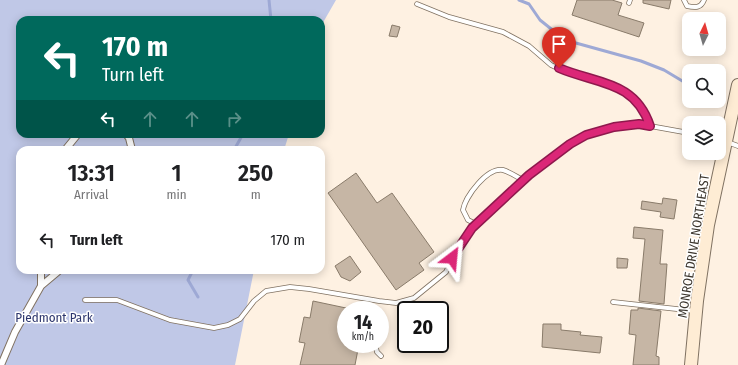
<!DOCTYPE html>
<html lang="en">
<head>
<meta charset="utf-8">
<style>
  :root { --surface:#fff; --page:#f6f6f6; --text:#202124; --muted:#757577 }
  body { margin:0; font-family:"Fira Sans Condensed",sans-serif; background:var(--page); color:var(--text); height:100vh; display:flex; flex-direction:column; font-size:15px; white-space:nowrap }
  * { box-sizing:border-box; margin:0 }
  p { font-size:13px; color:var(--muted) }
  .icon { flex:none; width:22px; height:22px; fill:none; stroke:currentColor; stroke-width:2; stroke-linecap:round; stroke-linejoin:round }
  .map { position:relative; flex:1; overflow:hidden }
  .drawer { position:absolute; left:16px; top:146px; width:309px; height:128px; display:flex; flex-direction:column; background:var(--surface); border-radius:12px; box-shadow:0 2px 10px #0003 }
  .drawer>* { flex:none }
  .guide { position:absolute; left:16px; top:16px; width:309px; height:122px; border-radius:12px; box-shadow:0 2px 10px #0003; background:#00695c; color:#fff; overflow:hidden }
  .needle { width:26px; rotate:5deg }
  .tools { position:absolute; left:682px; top:12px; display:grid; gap:8px }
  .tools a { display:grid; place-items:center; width:44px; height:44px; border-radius:8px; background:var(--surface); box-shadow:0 2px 10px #0003; font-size:20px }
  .speed { position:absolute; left:337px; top:301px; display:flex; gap:8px; font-size:20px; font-weight:700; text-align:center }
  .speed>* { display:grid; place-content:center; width:52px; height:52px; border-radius:50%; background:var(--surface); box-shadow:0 2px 10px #0003; line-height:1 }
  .speed small { font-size:10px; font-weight:400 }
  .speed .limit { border:2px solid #111; border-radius:6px; background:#fff; color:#111 }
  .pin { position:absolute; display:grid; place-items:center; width:34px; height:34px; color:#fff; margin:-41px -17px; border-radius:50% 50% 50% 0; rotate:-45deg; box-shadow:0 0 4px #0007 }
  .pin .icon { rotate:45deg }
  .me { position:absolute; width:44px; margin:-22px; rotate:29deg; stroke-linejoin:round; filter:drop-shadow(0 0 3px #0008) }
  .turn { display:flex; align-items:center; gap:14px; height:84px; padding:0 20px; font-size:18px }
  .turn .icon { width:52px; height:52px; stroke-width:2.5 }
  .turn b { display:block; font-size:28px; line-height:34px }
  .lanes { display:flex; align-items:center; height:38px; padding:0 20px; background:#0003; justify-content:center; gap:20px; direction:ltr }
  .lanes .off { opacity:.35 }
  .eta { display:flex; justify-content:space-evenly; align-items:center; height:68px; text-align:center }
  .eta b { font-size:24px; font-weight:600; line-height:28px }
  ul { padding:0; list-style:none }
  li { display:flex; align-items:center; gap:12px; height:52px; padding:0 20px }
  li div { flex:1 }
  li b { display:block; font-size:15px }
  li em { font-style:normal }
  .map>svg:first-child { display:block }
  .green { fill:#c0c8e7 }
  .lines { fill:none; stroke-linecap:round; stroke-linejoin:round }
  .stream { stroke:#9ea9d5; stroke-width:3 }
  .building { fill:#c6b6a5; stroke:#897b6a }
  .service-casing { stroke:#807262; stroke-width:5.5 }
  .pedestrian-casing { stroke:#807262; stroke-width:8 }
  .secondary-casing { stroke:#807262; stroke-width:14 }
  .service { stroke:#fff; stroke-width:4 }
  .pedestrian { stroke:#fff; stroke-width:6 }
  .secondary { stroke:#feecd4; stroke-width:12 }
  .route-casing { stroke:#8e194d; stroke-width:10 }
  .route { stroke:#db2777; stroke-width:7 }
  .labels { text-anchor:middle; stroke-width:3; stroke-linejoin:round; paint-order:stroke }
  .street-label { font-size:13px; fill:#3b352d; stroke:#fff }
  .park-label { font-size:13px; fill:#2d366d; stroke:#fff }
</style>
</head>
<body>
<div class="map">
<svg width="738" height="365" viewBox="0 0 738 365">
  <rect width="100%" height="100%" fill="#fef1e2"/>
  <path class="green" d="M 0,0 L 336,0 L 321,26 L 321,20 L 20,20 L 20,134 L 289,134 L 284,150 L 20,150 L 20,270 L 254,270 L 235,365 L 0,365 Z"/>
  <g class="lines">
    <path class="stream" d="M 269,0 L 271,20
      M 519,0 L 529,4 L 540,20 L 565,40 L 641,61 L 664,70 L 689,85
      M 234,150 L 243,134
      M 193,270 L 188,280 L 198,297"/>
  </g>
  <path class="building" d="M 577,0 L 612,0 L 622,3 L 618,15 L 644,23 L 639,37 L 572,15 Z
    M 643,0 L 671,0 L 669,9 L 643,3 Z
    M 392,25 L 400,27 L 397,37 L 389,36 Z
    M 356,173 L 377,203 L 392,193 L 434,252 L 419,263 L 424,270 L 396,290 L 328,193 Z
    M 663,198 L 677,200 L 674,219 L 660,217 L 661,212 L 641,209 L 642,201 L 662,204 Z
    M 634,227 L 663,230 L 660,264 L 667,264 L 664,304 L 639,301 L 645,239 L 633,238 Z
    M 350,256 L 361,272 L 350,281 L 341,277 L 335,266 Z
    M 617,258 L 628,259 L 627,268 L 617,268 Z
    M 313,301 L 346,308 L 346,344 L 359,344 L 355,365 L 300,365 L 305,343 L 299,342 L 304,317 L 310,318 Z
    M 638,308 L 661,311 L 656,356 L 659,357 L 659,365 L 633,365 L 636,335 L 629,334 L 631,310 L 638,310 Z
    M 543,324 L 561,324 L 561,330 L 581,332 L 580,335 L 602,337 L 600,353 L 542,347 Z"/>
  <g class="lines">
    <defs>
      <path id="service" d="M 684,0 L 687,6 C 695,8 701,8 704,0
        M 629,3 L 630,0
        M 417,4 L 449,17 L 503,32 L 529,46 L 551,65 L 566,72 L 600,81 L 621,90 L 635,98 L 650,126
        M 719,139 L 738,146
        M 476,224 L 468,220 L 463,210 C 465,197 487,167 503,170 C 510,172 517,177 523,180
        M 85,300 L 117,300 L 170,320 L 214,328 L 228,325 L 240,319 L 254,301 L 266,291 L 290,287 L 309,289 L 379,301 L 396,303 L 414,298 L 446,272 L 459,245 L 472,227 L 495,206 L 529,175 L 586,135 L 614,127 L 639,124 L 689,133
        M 613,302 L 695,311
        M 375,344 L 377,352 L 381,356"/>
      <path id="pedestrian" d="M 126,134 L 129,138 L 132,150
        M 65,150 L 78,134
        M 41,270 L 41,286
        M 1,365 L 15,332 L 41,286 L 60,270"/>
      <path id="secondary" d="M 691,365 L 697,301 L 708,225 L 738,85"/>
    </defs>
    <use href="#service" class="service-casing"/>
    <use href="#pedestrian" class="pedestrian-casing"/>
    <use href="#secondary" class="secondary-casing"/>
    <use href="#service" class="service"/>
    <use href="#pedestrian" class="pedestrian"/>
    <use href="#secondary" class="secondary"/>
  </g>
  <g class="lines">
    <defs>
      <path id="route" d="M 452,258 L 472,228 L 529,175 L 570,144 L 586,135 L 614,127 L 639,124 L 650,126 C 635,80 596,84 559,68"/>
    </defs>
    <use href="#route" class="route-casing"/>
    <use href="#route" class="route"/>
  </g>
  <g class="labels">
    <g class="street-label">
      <text transform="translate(693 246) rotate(-81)" y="5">MONROE DRIVE NORTHEAST</text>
    </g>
    <g class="park-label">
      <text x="54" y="322">Piedmont Park</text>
    </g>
  </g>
</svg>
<div class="tools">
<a><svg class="needle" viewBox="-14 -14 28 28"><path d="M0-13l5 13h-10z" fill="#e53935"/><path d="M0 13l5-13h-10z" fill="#757577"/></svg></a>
<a><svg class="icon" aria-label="search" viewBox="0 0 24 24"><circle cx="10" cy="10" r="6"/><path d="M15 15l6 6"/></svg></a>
<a><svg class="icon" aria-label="layers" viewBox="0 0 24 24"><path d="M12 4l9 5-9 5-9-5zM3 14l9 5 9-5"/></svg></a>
</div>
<div class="speed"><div>14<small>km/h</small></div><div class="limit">20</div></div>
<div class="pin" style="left:559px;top:68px;background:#d93025"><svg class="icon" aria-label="arrive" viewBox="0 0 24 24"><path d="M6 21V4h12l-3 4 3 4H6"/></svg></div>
<svg class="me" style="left:452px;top:258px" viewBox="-20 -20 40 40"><path d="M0-17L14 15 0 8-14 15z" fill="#db2777" stroke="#fff" stroke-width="4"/></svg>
<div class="guide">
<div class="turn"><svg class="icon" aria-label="left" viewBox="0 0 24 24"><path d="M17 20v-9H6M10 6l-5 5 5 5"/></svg><div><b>170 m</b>Turn left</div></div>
<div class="lanes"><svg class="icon" aria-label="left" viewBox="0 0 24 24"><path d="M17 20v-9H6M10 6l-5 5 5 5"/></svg><svg class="icon off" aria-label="ahead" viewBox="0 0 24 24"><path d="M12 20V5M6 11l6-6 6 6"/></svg><svg class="icon off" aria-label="ahead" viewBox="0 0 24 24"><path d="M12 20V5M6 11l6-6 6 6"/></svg><svg class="icon off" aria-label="right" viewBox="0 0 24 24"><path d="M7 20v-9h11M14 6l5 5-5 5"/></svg></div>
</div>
<section class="drawer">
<div class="eta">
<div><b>13:31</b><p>Arrival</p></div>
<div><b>1</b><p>min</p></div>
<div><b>250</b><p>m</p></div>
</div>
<ul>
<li><svg class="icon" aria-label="left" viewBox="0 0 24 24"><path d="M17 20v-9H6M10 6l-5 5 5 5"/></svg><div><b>Turn left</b></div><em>170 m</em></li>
</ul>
</section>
</div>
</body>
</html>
